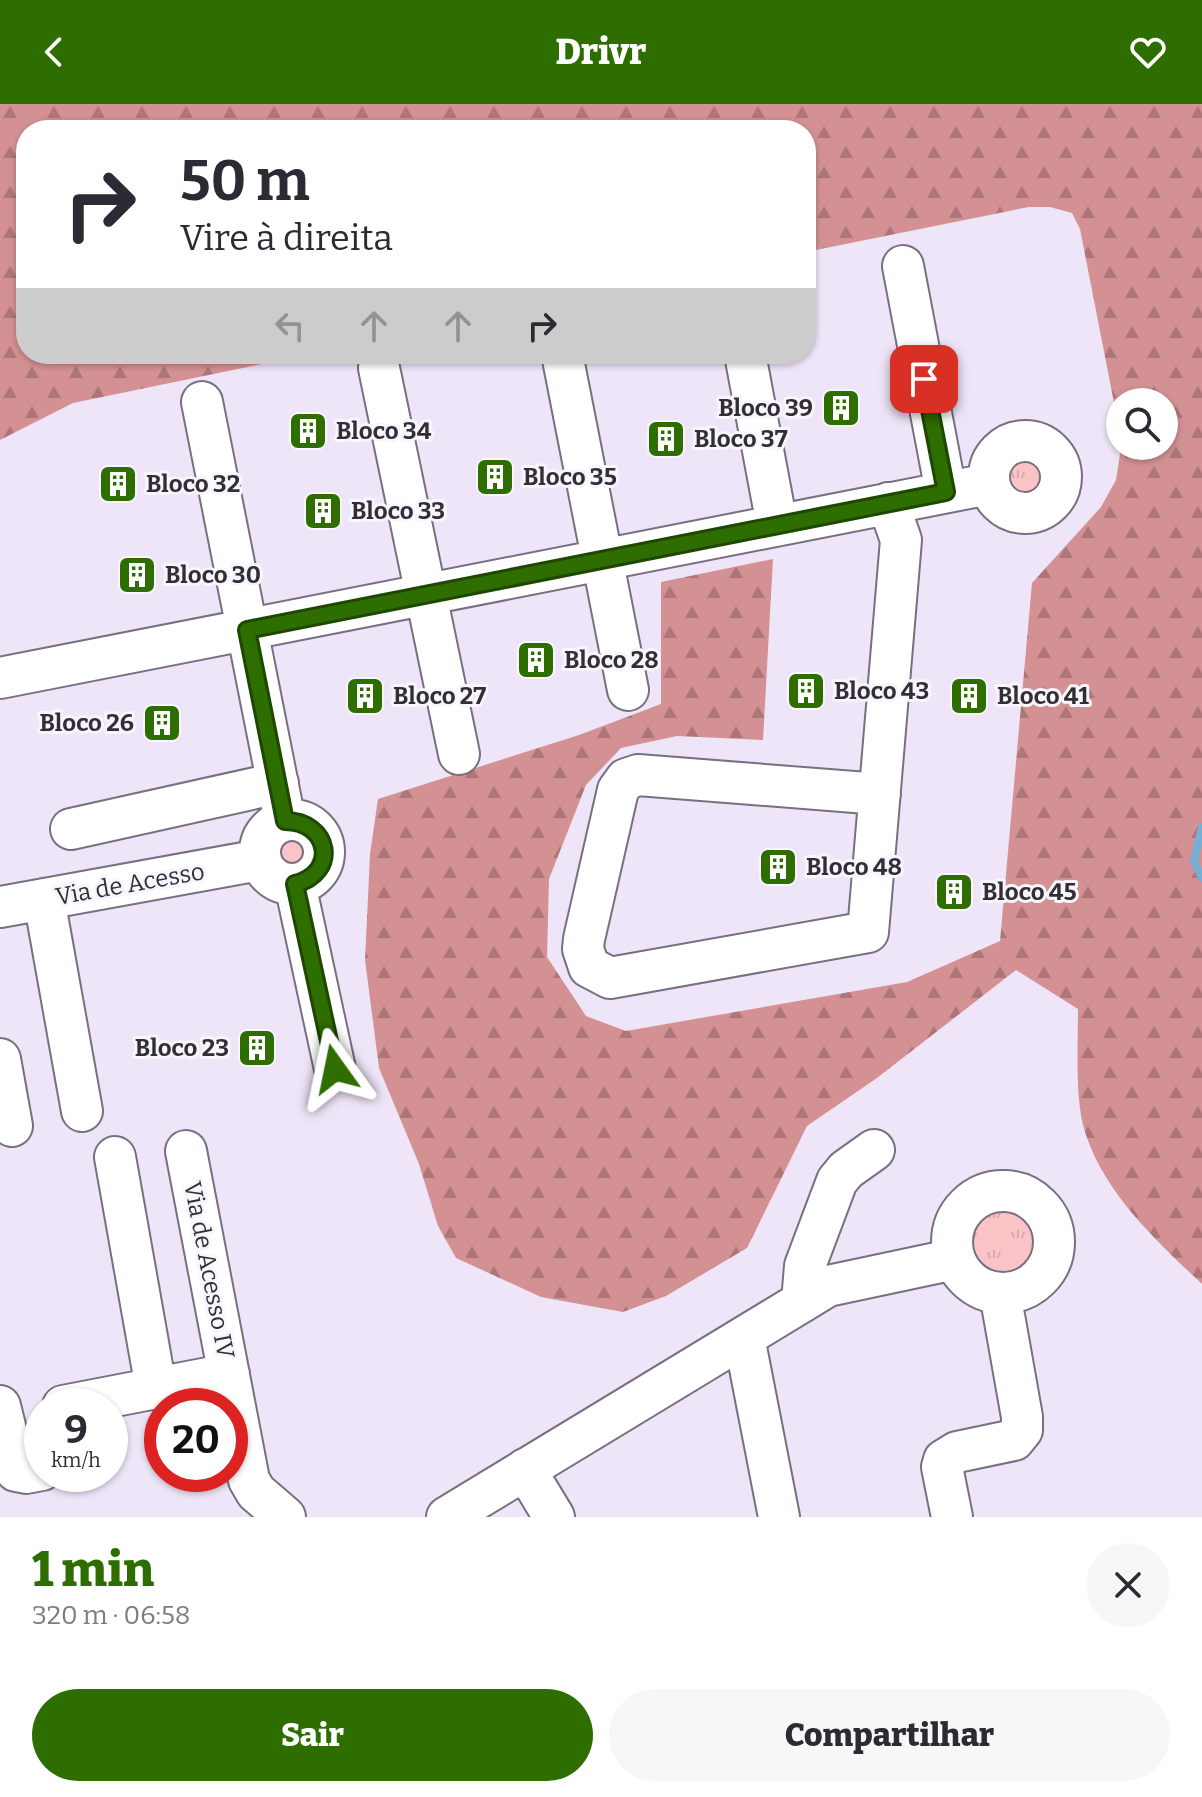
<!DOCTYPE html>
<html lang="pt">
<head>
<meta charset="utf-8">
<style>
  :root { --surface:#fff; --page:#f7f7f7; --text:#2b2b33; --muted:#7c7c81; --accent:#2e6d00 }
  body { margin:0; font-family:Bitter,serif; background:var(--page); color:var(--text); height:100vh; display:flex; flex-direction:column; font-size:30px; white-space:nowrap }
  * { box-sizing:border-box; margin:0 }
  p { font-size:26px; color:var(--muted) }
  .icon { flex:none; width:44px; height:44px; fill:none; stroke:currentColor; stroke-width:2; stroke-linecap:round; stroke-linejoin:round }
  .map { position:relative; height:1413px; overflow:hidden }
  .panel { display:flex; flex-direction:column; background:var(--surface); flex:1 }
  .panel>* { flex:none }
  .banner { position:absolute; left:16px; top:16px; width:800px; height:244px; border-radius:32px; box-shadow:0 2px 6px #0004; background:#fff; color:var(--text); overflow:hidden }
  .controls { position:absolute; left:1106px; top:284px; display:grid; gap:16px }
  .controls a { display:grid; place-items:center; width:72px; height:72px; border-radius:50%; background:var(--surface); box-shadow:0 2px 6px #0004; font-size:40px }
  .speed { position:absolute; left:24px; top:1284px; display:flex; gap:16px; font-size:40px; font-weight:700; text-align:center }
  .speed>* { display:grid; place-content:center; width:104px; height:104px; border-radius:50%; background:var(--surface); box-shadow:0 2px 6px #0004; line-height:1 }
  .speed small { font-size:20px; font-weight:400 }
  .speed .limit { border:12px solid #d22; background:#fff; color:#111 }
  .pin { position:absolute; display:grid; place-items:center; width:68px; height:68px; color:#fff; margin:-34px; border-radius:16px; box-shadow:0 4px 12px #0006 }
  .me { position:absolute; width:88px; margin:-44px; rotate:348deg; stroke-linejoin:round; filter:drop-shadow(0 0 6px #0008) }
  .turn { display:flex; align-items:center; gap:28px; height:168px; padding:0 32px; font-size:36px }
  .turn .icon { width:104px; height:104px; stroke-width:2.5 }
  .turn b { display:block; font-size:56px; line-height:68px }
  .lanes { display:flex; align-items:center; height:76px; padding:0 32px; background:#0003; justify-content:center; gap:40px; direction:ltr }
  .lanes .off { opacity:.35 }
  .round { display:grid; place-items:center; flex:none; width:84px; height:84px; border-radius:42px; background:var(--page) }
  .overview { display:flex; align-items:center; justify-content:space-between; height:136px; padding:0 32px }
  h1 { font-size:48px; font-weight:800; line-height:60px; color:var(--accent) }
  .button { display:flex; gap:16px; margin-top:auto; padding:16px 32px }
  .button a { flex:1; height:92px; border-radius:48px; background:var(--accent); color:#fff; font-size:32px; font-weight:800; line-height:92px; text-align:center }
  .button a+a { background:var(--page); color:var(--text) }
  header { display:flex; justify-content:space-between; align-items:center; height:104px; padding:0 32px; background:var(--accent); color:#fff; font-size:36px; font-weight:800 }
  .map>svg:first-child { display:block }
  .grass { fill:url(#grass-tufts) }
  .forest { fill:url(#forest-firs); fill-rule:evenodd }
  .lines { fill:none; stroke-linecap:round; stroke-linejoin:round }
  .stream { stroke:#76aed4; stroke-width:8 }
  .minor-casing { stroke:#786f80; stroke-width:44 }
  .minor { stroke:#fff; stroke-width:40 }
  .route-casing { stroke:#1e4700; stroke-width:20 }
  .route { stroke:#2e6d00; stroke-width:14 }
  .labels { text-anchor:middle; stroke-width:6; stroke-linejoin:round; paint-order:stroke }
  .poi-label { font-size:24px; font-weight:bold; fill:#322e35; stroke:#f9f5fd; text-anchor:start }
  .street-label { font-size:24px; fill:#322e35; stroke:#f9f5fd }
</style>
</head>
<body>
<header><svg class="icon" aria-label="back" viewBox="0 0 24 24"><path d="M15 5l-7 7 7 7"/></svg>Drivr<svg class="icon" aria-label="heart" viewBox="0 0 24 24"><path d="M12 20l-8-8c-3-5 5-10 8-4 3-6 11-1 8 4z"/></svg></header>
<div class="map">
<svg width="1202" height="1413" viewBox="0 0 1202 1413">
  <defs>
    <pattern id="grass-tufts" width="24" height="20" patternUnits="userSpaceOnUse" patternTransform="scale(2)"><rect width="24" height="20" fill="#fac4c6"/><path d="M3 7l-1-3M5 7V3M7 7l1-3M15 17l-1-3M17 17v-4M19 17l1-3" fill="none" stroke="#d7a9ab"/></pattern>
    <pattern id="forest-firs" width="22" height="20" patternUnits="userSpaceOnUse" patternTransform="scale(2)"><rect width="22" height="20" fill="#d49194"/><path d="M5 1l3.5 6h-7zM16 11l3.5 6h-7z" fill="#ad777a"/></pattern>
  </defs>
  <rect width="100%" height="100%" fill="#efe5f9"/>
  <path class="grass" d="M1000 372a25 25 0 1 1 50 0a25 25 0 1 1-50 0Z
    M271 748a21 21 0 1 1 42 0a21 21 0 1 1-42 0Z
    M961 1138a42 42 0 1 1 84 0a42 42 0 1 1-84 0Z"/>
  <path class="forest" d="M 0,0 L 1202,0 L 1202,1180 C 1155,1136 1100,1085 1083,1021 C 1075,987 1078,939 1078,905 L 1016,866 L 877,974 L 807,1022 L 747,1144 L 666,1192 L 623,1208 L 541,1193 L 456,1154 L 438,1122 L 419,1060 L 379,964 L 365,856 L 370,750 L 378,695 L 579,631 L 661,600 L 661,478 L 773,455 L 763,636 L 677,632 L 621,644 L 586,681 L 549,775 L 547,853 L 586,912 L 626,927 L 907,878 L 1000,837 L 1032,479 L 1101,403 L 1116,376 L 1120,350 L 1118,319 L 1080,125 L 1072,109 L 1050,103 L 1029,103 L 806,148 L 806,26 L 26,26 L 26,250 L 310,250 L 73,299 L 0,336 ZM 1120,298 L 1164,298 L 1164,342 L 1120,342 Z"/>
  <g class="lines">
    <path class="stream" d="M 1202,723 L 1194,757 L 1202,774"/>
    <defs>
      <path id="minor" d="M 903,162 L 946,388
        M 562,250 L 628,586
        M 745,250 L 777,421
        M 379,264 L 459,650
        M 202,298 L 285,717
        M989 373a36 36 0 1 1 72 0a36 36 0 1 1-72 0Z
        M 0,574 L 989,380
        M 880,690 L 638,671 L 626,675 L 618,686 L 584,835 L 583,845 L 589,863 L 610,874 L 868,828 L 901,436 L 888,399
        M260 748a32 32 0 1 1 64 0a32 32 0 1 1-64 0Z
        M 71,725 L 278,679
        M 295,780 L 335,965
        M 44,795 L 82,1007
        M 0,803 L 260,756
        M 0,955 L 12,1022
        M 186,1047 L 249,1376 L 256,1388 L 285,1413
        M 115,1053 L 156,1284
        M952 1138a51 51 0 1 1 102 0a51 51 0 1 1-102 0Z
        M 802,1198 L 805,1162 L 837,1077 L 846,1066 L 874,1046
        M 744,1233 L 779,1413
        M 0,1302 L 16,1367 L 26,1369 L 42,1366
        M 63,1302 L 229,1270
        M 525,1365 L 554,1413
        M 447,1413 L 828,1182 L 955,1155
        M 952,1413 L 942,1363 L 944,1356 L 957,1348 L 1014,1336 L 1022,1326 L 1022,1313 L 1000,1189"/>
    </defs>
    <use href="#minor" class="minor-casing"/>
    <use href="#minor" class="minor"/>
  </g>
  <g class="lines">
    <defs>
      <path id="route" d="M 335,965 L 295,780 C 339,769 330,717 285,717 L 247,526 L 946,388 L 924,275"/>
    </defs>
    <use href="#route" class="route-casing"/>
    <use href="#route" class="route"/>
  </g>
  <defs>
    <symbol id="building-square" viewBox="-11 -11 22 22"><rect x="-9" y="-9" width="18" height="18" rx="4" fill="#2e6d00" stroke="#f9f5fd"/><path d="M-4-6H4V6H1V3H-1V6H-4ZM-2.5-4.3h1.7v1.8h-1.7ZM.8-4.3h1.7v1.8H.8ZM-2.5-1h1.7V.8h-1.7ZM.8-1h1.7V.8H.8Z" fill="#fff"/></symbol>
  </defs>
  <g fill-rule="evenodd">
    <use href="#building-square" x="819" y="282" width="44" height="44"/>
    <use href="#building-square" x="286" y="305" width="44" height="44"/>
    <use href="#building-square" x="644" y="313" width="44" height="44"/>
    <use href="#building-square" x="473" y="351" width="44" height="44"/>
    <use href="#building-square" x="96" y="358" width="44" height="44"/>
    <use href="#building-square" x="301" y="385" width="44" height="44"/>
    <use href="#building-square" x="115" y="449" width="44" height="44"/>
    <use href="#building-square" x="514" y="534" width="44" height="44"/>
    <use href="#building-square" x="784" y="565" width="44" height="44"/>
    <use href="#building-square" x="343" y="570" width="44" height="44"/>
    <use href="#building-square" x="947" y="570" width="44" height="44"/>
    <use href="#building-square" x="140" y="597" width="44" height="44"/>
    <use href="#building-square" x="756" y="741" width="44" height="44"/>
    <use href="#building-square" x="932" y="766" width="44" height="44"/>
    <use href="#building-square" x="235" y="922" width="44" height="44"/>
  </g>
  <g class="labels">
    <g class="poi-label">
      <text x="813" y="312" text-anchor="end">Bloco 39</text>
      <text x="336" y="335">Bloco 34</text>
      <text x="694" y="343">Bloco 37</text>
      <text x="523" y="381">Bloco 35</text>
      <text x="146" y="388">Bloco 32</text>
      <text x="351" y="415">Bloco 33</text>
      <text x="165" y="479">Bloco 30</text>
      <text x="564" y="564">Bloco 28</text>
      <text x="834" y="595">Bloco 43</text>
      <text x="393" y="600">Bloco 27</text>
      <text x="997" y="600">Bloco 41</text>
      <text x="134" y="627" text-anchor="end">Bloco 26</text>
      <text x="806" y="771">Bloco 48</text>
      <text x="982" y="796">Bloco 45</text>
      <text x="229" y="952" text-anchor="end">Bloco 23</text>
    </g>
    <g class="street-label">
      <text transform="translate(130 780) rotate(-10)" y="8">Via de Acesso</text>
      <text transform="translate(209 1166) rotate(79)" y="8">Via de Acesso IV</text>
    </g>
  </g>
</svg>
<div class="controls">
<a><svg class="icon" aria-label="search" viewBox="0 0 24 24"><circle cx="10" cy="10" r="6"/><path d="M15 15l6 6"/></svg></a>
</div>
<div class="speed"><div>9<small>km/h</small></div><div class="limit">20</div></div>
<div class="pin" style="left:924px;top:275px;background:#d93025"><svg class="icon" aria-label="arrive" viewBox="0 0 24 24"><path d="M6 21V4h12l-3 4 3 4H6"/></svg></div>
<svg class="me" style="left:335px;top:965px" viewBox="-20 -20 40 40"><path d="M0-17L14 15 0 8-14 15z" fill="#2e6d00" stroke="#fff" stroke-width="4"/></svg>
<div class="banner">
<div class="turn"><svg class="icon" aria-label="right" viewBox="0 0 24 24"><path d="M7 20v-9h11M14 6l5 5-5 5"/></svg><div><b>50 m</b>Vire à direita</div></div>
<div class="lanes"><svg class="icon off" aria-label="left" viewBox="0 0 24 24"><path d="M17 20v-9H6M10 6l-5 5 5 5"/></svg><svg class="icon off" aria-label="ahead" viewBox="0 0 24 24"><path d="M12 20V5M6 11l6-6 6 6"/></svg><svg class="icon off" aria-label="ahead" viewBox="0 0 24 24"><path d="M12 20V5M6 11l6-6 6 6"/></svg><svg class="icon" aria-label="right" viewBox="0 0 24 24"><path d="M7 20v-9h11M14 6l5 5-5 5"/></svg></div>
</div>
</div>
<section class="panel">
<div class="overview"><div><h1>1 min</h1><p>320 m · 06:58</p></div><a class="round"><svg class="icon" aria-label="close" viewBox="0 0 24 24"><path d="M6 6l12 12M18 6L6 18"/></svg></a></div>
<div class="button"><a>Sair</a><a>Compartilhar</a></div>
</section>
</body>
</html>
